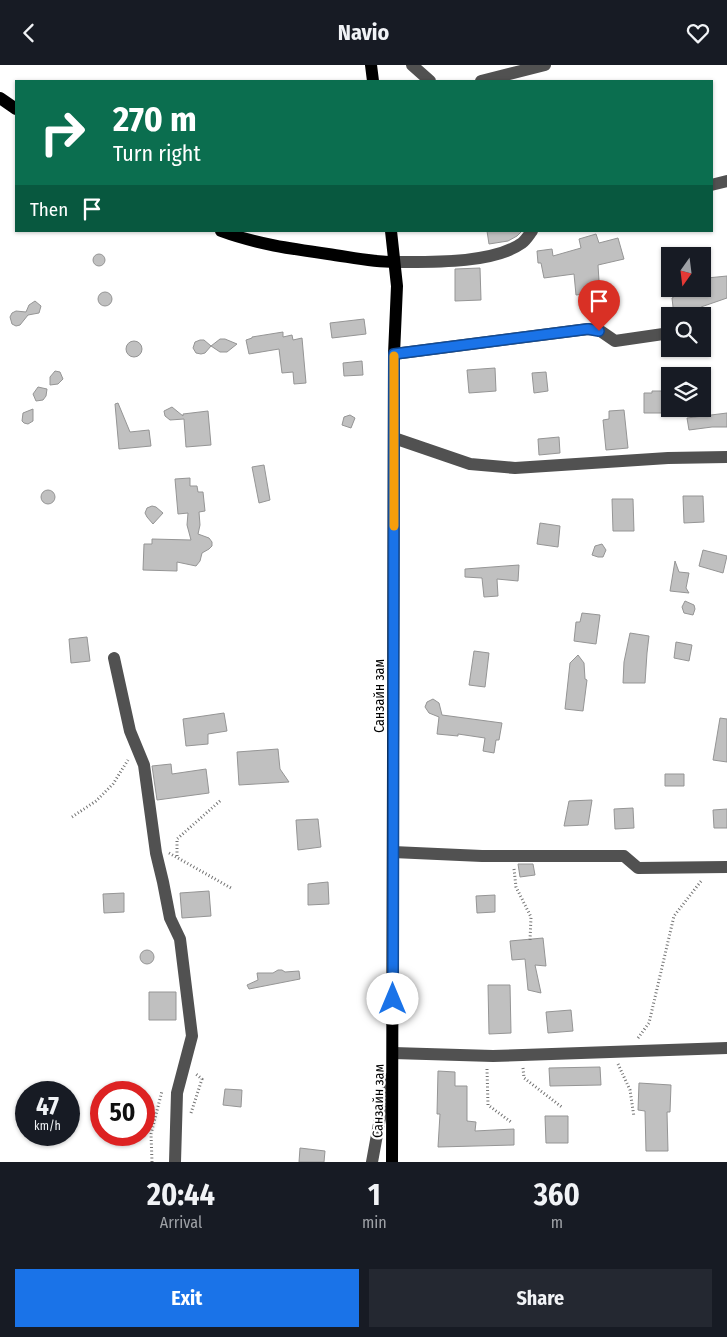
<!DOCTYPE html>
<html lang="en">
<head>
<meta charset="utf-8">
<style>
  :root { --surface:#171b24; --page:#242831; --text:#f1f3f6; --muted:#9ea1a6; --accent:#1a73e8 }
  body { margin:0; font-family:"Fira Sans Condensed",sans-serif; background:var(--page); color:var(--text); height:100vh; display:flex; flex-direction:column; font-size:19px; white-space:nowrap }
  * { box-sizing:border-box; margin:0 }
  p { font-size:16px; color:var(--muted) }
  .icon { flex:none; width:28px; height:28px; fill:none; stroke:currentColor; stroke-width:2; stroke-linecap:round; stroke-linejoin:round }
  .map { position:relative; height:1097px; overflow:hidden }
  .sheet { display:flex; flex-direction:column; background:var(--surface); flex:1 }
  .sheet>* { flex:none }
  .top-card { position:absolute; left:15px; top:15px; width:698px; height:152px; border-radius:0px; box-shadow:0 1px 4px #0004; background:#0b6e4f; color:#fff; overflow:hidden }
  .needle { width:32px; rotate:194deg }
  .controls { position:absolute; left:661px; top:182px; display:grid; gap:10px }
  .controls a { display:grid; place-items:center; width:50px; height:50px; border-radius:0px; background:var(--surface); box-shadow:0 1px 4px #0004; font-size:25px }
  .speed { position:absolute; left:15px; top:1016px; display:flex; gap:10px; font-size:25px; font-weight:700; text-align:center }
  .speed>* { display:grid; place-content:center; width:65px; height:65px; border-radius:50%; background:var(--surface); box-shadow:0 1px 4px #0004; line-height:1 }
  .speed small { font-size:12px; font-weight:400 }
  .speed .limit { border:8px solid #d22; background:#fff; color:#111 }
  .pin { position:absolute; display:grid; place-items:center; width:42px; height:42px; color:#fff; margin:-51px -21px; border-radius:50% 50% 50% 0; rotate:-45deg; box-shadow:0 0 5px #0007 }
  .pin .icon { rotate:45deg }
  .me { position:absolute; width:55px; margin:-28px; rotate:0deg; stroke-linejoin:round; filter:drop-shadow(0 0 4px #0008) }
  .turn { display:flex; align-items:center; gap:18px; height:105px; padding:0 15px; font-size:22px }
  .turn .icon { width:65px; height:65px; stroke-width:2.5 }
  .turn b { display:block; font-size:35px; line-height:42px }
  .then { display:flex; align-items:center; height:48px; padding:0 15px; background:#0003; gap:10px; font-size:19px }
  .eta { display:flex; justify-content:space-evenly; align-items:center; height:85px; text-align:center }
  .eta b { font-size:30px; font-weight:700; line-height:35px }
  .cta { display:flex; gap:10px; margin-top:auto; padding:10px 15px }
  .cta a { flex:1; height:58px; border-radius:0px; background:var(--accent); color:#fff; font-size:20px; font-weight:700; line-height:58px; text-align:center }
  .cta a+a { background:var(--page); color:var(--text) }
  header { display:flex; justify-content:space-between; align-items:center; height:65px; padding:0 15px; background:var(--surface); font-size:22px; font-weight:700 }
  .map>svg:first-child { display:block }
  .building { fill:#c0c0c0; stroke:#959595 }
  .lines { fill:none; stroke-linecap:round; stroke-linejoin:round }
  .path { stroke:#737373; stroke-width:3; stroke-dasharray:1 2.5; stroke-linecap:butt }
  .minor { stroke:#515151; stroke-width:12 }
  .major { stroke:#000; stroke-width:12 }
  .route-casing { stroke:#114b97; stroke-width:12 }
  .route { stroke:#1a73e8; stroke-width:9 }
  .slow { stroke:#f59e0b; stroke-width:9 }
  .labels { text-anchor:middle; stroke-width:4.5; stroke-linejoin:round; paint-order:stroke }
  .street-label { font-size:14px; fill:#000; stroke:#fff }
</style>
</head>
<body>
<header><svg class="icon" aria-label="back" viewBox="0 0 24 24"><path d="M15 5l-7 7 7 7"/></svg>Navio<svg class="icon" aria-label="heart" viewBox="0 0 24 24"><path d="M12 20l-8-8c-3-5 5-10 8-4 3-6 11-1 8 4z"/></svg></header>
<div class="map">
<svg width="727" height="1097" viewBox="0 0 727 1097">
  <rect width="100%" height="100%" fill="#fff"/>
  <path class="building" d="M 487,166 L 522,166 L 517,171 L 508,176 L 489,179 Z
    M 596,169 L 599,178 L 618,173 L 624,194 L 598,200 L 600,232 L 606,232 L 607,252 L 592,253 L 591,242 L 580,233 L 584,233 L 584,229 L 576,230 L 574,209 L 544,213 L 541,198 L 538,198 L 537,186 L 552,184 L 553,191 L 581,183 L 579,174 Z
    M93 195a6 6 0 1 1 12 0a6 6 0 1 1-12 0Z
    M 480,203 L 481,235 L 455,236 L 455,204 Z
    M 727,211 L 727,233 L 701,242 L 702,248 L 674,251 L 672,233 L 680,228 L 678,224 L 710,224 L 707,213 Z
    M98 234a7 7 0 1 1 14 0a7 7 0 1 1-14 0Z
    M 35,236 L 41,241 L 39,248 L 28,250 L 20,260 L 16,261 L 12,259 L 10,252 L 12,248 L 16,246 L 26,247 L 29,240 Z
    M 364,254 L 366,269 L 332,273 L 330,258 Z
    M 283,267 L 283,272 L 292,270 L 293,275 L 302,273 L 306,318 L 294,319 L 293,307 L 282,308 L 279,284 L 249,289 L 246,275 L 252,273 L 252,272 Z
    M 220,274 L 225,274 L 237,279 L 227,287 L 220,287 L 211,281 Z
    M 200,275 L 204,275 L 211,281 L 205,288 L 201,289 L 196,288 L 193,283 L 195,277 Z
    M126 284a8 8 0 1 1 16 0a8 8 0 1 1-16 0Z
    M 362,296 L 363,310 L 344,311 L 343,298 Z
    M 495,303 L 496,326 L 469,328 L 467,305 Z
    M 55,306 L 60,307 L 63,314 L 58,319 L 50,320 L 50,312 Z
    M 546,307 L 548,326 L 534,328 L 532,308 Z
    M 38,322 L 47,324 L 46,331 L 43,335 L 36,336 L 33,329 Z
    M 652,326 L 666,326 L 666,328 L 670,328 L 670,348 L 644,348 L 644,328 L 652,328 Z
    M 118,338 L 130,367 L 149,365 L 151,381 L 119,384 L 115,339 Z
    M 172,342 L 183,351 L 183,349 L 208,346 L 211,380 L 186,382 L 184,354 L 170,355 L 165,351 L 164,346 Z
    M 33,344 L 33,356 L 28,359 L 24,358 L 22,356 L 23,348 Z
    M 624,345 L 628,383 L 606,385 L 603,355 L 609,354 L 609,346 Z
    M 727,348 L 727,362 L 712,362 L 689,365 L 687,353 Z
    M 350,350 L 355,353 L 351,363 L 342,360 L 344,352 Z
    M 559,372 L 560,388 L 539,390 L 538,374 Z
    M 264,400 L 270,435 L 259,438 L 252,402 Z
    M 190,413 L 190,421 L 197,421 L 198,427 L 203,427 L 205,446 L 199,447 L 200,460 L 198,469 L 209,473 L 212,477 L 212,481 L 209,484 L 202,488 L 200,496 L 196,501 L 177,497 L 177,506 L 143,505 L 144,479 L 152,479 L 152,474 L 191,475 L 187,460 L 188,448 L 178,449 L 175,414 Z
    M41 432a7 7 0 1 1 14 0a7 7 0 1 1-14 0Z
    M 683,431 L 703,431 L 704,457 L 684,458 Z
    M 612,434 L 633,434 L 634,466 L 613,466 Z
    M 152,441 L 156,442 L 163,448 L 153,459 L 147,452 L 145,448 L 147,443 Z
    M 540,458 L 560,461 L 558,482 L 537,479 Z
    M 602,479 L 606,485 L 603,492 L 598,492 L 592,490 L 595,481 Z
    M 703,485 L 727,491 L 723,508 L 699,501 Z
    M 675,496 L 679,507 L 689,508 L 686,523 L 689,528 L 670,526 Z
    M 519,500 L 518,516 L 497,514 L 498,531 L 484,532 L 482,513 L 465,512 L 465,504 Z
    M 685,536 L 694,540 L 695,544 L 693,550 L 684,548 L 682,542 Z
    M 582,548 L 600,550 L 596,579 L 574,576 L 576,557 L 580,557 Z
    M 630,568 L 649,571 L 647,588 L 645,618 L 623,618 L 624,597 Z
    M 87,572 L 90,596 L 71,598 L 69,574 Z
    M 676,577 L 692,580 L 689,596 L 674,593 Z
    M 474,586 L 489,588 L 485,622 L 469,620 Z
    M 578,590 L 584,598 L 585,614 L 587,615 L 583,646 L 565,644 L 570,598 Z
    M 433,634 L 439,638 L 442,650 L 502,658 L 499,675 L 496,675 L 494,688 L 483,686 L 485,673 L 458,669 L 458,671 L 437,669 L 439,652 L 429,648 L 425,642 L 427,637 Z
    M 224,648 L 227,666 L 208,669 L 208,679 L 186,681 L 183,654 Z
    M 720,653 L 727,654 L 727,697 L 713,695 Z
    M 278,684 L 280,704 L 289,717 L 239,720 L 237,687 Z
    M 171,699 L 172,709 L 206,704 L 209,728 L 157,735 L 152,701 Z
    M 665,709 L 684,709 L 684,721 L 665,721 Z
    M 592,735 L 588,760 L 564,761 L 569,736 Z
    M 633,743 L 634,763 L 615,764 L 614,744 Z
    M 727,744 L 727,763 L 714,763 L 713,745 Z
    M 318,754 L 321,782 L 298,785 L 296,755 Z
    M 518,799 L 533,799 L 535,810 L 520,812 Z
    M 328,817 L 329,839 L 308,840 L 308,819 Z
    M 209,826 L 211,851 L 182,853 L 180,828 Z
    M 124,828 L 124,847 L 104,848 L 103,829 Z
    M 495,830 L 495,847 L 477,848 L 476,831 Z
    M 543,873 L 546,901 L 535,900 L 541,928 L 528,925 L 525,894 L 512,895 L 510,876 Z
    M140 892a7 7 0 1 1 14 0a7 7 0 1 1-14 0Z
    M 278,905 L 282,905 L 285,907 L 299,906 L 300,914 L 249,924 L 247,920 L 258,915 L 257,908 L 273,908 Z
    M 488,920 L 510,920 L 511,968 L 489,969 Z
    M 149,927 L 176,927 L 176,955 L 149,955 Z
    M 571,945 L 573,966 L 548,968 L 546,947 Z
    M 600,1002 L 601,1020 L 550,1021 L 549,1003 Z
    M 438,1006 L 455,1007 L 455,1021 L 467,1021 L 467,1056 L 476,1057 L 475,1066 L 514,1064 L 514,1080 L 438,1082 L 440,1049 L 437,1049 Z
    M 639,1018 L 671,1020 L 670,1047 L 667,1047 L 668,1086 L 646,1086 L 645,1046 L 638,1045 Z
    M 225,1024 L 242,1025 L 241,1042 L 223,1040 Z
    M 545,1051 L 568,1051 L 568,1078 L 546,1078 Z
    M 300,1083 L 325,1086 L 324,1097 L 299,1097 Z"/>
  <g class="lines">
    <path class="path" d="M 72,752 L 96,736 L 113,719 L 128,695
      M 169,788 L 231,823
      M 177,791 L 177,774 L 221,735
      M 514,804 L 516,822 L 531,852 L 530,875
      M 638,973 L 649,958 L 674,851 L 702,815
      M 618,999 L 630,1025 L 634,1052
      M 523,1003 L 524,1013 L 563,1043
      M 487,1004 L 488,1040 L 511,1057
      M 191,1048 L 202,1014 L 196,1009
      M 152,1097 L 151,1069 L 162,1026"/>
    <path class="minor" d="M 412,0 L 430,16
      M 481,16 L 545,0
      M 711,120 L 727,116
      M 394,197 C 429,197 493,199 522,178 C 526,175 529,170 532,166
      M 394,289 L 588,264 L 599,265 L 615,276 L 670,268
      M 394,373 L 470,399 L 515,403 L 668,393 L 727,392
      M 114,593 L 130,666 L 144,700 L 156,788 L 163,817 L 170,853 L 180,874 L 192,971 L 177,1028 L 175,1097
      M 393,787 L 482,791 L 624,791 L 638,803 L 727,802
      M 393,988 L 493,991 L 727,983
      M 372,1097 L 381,1048 L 391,1012"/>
    <path class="major" d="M 371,0 L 373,16
      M 0,33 L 16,44
      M 221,166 C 256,179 292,184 328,189 C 350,192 372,197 394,197
      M 391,166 L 397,221 L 394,289 L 392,1097"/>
  </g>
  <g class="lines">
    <defs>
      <path id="route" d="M 393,934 L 394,289 L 588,264 L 599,266"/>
    </defs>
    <use href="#route" class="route-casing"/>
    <use href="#route" class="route"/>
    <path class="slow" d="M 394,461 L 394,291"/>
  </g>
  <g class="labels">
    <g class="street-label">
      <text transform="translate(379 631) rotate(-90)" y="5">Санзайн зам</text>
      <text transform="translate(378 1036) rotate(-89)" y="5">Санзайн зам</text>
    </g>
  </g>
</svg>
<div class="controls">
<a><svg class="needle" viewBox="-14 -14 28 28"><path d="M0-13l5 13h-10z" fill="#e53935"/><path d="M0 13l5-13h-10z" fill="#9ea1a6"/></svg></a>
<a><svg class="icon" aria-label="search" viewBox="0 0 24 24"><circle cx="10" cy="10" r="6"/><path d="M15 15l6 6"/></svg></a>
<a><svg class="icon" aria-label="layers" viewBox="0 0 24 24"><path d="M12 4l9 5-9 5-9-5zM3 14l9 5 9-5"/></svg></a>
</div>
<div class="speed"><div>47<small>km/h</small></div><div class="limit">50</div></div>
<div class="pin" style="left:599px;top:266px;background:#d93025"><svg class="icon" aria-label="arrive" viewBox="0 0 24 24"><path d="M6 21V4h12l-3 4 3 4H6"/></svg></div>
<svg class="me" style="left:393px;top:934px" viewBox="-20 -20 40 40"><circle r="19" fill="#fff"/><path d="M0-13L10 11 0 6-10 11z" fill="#1a73e8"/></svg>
<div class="top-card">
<div class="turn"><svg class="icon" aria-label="right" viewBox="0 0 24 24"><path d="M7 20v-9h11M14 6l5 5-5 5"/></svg><div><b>270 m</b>Turn right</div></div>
<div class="then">Then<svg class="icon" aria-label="arrive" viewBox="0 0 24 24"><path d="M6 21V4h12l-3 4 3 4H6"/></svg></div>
</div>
</div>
<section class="sheet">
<div class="eta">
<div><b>20:44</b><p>Arrival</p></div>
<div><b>1</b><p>min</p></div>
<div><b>360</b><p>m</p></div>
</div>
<div class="cta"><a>Exit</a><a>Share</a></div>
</section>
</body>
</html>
